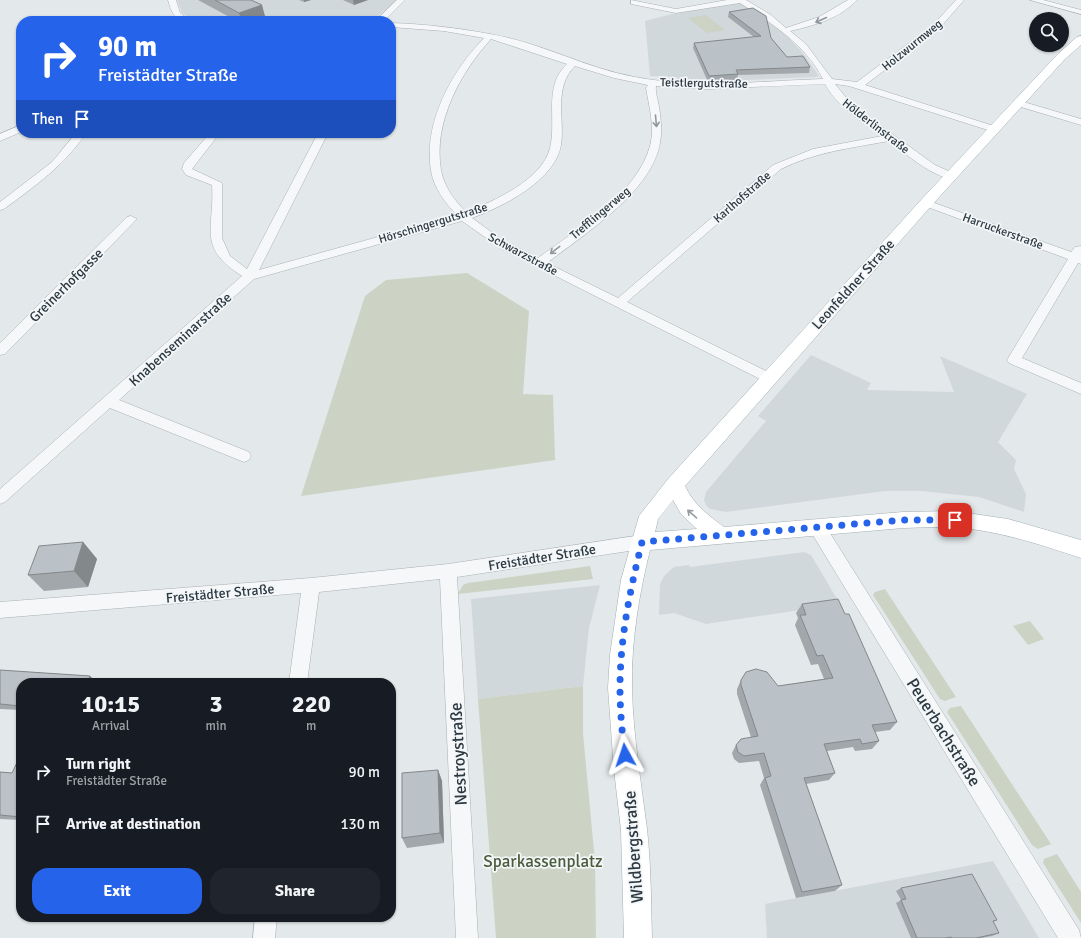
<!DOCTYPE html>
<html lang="en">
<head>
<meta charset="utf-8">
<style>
  :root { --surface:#171b24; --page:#20242c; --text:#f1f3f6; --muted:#9ea1a6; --accent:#2563eb }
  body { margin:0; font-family:Signika,sans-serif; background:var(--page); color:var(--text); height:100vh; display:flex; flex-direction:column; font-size:15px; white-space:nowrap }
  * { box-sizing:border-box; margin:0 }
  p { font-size:13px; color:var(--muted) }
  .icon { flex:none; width:22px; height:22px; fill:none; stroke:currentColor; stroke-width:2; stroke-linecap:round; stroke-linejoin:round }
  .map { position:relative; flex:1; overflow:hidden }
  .sheet { position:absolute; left:16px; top:678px; width:380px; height:244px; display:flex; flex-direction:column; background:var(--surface); border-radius:16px; box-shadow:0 1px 3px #0004 }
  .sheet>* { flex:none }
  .banner { position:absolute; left:16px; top:16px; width:380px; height:122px; border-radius:16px; box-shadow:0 1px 3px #0004; background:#2563eb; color:#fff; overflow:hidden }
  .buttons { position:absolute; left:1029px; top:12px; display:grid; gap:8px }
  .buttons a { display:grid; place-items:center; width:40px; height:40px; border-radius:50%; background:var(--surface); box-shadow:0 1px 3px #0004; font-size:20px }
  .pin { position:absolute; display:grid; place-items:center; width:34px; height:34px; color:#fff; margin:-17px; border-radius:8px; box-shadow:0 2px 6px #0006 }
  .me { position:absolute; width:44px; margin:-22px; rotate:355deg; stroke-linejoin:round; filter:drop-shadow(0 0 3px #0008) }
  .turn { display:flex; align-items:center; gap:14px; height:84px; padding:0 16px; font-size:18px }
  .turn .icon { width:52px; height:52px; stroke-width:2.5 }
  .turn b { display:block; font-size:28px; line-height:34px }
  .then { display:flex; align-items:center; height:38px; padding:0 16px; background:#0003; gap:8px; font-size:15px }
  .eta { display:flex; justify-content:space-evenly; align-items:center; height:68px; text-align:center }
  .eta b { font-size:24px; font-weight:800; line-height:28px }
  .primary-button { display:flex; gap:8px; margin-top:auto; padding:8px 16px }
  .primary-button a { flex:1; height:46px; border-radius:16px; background:var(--accent); color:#fff; font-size:16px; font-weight:800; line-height:46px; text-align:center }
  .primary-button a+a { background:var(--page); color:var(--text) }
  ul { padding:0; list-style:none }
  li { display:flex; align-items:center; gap:12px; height:52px; padding:0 16px }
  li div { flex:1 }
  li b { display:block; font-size:15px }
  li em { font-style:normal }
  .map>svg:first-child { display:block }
  .built { fill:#d1d8dc }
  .green { fill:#ccd3c5 }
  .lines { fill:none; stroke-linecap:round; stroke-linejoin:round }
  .minor-casing { stroke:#a8b0b4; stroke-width:1 }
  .major-casing { stroke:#a3afb5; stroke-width:1 }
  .minor { fill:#f6f7f9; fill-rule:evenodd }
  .major { fill:#fff; fill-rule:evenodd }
  .wall { fill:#a1a7ab }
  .shaded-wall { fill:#83888b }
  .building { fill:#bbc2c7; stroke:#83888b }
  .oneway { stroke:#91989d }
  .oneway2 { stroke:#969ca0 }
  .route { stroke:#2563eb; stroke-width:7; stroke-dasharray:0 12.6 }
  .labels { text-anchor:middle; stroke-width:3.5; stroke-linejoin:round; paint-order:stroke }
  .far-street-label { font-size:12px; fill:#2c3941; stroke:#f3f6f8 }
  .street-label { font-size:14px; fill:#2c3941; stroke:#f3f6f8 }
  .near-street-label { font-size:17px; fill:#2c3941; stroke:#f3f6f8 }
  .near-park-label { font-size:17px; fill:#4a5c3a; stroke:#f3f6f8 }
</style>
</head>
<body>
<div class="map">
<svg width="1081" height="938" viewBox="0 0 1081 938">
  <rect width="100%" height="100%" fill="#e3e8ea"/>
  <path class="built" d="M 177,0 L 397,0 L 372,21 L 194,21 L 182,13 Z
    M 739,2 L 767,20 L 785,34 L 803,53 L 819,76 L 815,77 L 699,82 L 677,81 L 677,77 L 650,76 L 645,21 L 680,12 Z
    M 811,355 L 871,383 L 867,390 L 954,392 L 940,356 L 1027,394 L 998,442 L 1016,460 L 1014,469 L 1026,494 L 1024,512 L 979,497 L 921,491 L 885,491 L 726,512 L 710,509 L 706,505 L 704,500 L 706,492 L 766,421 L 758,416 Z
    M 804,552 L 811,555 L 840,604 L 706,624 L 674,613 L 659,615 L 660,584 L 664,576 L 674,567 L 689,565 L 690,567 Z
    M 600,585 L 589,628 L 583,686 L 478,699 L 471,599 Z
    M 993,861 L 1039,938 L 767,938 L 765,904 Z"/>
  <path class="green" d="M 706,15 L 725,30 L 707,33 L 688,18 Z
    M 467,273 L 529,311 L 523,394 L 553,395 L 555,460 L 301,496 L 365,296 L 386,280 Z
    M 590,566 L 593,579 L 458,594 L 463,585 L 468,583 Z
    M 885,589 L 956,697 L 945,701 L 940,699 L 873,595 L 875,592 Z
    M 1030,621 L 1044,639 L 1028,645 L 1013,626 Z
    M 583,686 L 583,733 L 595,862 L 596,938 L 496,938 L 478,699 Z
    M 961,706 L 1051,844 L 1038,849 L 1032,845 L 947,712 L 950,708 Z
    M 1057,854 L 1081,892 L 1081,923 L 1043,863 L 1044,859 Z"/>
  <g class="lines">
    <defs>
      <path id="minor" d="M 168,0 L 176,0 L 180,13 L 190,21 C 175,21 172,14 168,0 Z
        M 397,0 L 405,0 L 384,21 L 375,21 Z
        M 631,0 L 676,9 L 727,0 L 746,0 L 771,15 L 786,28 L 819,17 L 848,0 L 857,0 C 841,18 813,26 790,31 L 806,44 L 832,79 L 857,82 L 933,25 L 956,0 L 964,0 L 939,29 L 865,85 L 997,127 L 999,129 L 997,131 L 991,131 L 849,86 L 835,84 L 852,105 L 935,165 L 955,174 L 956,176 L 955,178 C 938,182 902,151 889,141 C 851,148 815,152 781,169 L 627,302 L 774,375 L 776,378 L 774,381 L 769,383 L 764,381 L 502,249 L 462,221 L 254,279 L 119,400 L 249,452 L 251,456 L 249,460 L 244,462 L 239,460 L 110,408 L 5,502 L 0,504 L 0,489 L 242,276 C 196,247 215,228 212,185 L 186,175 L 182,169 L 184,163 L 210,133 L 219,134 L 192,169 L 222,183 L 222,238 L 230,256 L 247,269 L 318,133 L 328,133 L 259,270 L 457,215 C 445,203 434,188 431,171 C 423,122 452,71 484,38 L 444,31 L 391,27 L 391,23 C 424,24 458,28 490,34 C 540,42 585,68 635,77 C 697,89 760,81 823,79 C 806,45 770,22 740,3 L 676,13 L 631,4 ZM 491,39 L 567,64 C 543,86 557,119 550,148 C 542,180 494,201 466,212 C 455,201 444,187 441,170 C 433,123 460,73 491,39 ZM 575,66 L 614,78 L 648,85 L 646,88 C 649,106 655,127 650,146 C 637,194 576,230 538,258 L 501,239 L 472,218 C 502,207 555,181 561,145 C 565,119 553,87 575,66 ZM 825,84 C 837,107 862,121 882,136 L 813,149 L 773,165 L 618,298 L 547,263 C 583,235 652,192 660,143 C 662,131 661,119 659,107 C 658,100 655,92 656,86 L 707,89 Z
        M 1030,0 L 1043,0 L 1081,10 L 1081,14 Z
        M 1017,100 L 1081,119 L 1081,125 L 1014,105 L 1014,101 Z
        M 21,125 L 21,132 L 0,141 L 0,134 Z
        M 76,133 L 86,133 C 65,165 34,187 4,209 L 0,210 L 0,202 L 52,162 Z
        M 926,200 L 1071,252 L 1075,247 L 1081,246 L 1081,264 L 1078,263 L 1022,358 L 1081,383 L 1081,394 L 1009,363 L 1007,360 L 1068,259 L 922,205 L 921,203 L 922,201 Z
        M 131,216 L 137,219 L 135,221 L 5,354 L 0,355 L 0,343 L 127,217 Z
        M 817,520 L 823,522 L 1079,930 L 1081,938 L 1058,938 L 811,532 L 809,527 L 811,522 Z
        M 642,535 L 648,537 L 650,542 L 648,547 L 642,549 L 457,577 L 478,938 L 456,938 L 440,579 L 319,592 L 307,683 L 289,683 L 301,593 L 0,618 L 0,602 L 311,578 L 448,564 Z
        M 255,917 L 277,917 L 275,938 L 253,938 Z"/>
      <path id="major" d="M 1081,36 L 1081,45 L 1065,59 L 931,206 L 685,486 C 694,505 708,515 724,527 L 903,512 L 953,511 L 1008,519 L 1081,540 L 1081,558 C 1045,546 1009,534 971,529 C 948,527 926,527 903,528 L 650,550 C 639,594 631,642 632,688 C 633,735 641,782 647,829 C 651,865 651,902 652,938 L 624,938 L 621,830 L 614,770 L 608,688 L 610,655 L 621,580 L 639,516 L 668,479 L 921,200 L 1057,55 L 1077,37 ZM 673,500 L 681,514 L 697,529 L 655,532 L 658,519 Z"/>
    </defs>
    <use href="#minor" class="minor-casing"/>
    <use href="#major" class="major-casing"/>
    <use href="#minor" class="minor"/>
    <use href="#major" class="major"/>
  </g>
  <path class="wall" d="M 198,0 L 251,0 L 265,16 L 250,21 L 237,21 Z
    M 299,0 L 311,0 L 304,2 Z
    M 343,0 L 368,0 L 354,5 Z
    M 729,12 L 771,38 L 787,57 L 810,67 L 809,73 L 738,75 L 737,80 L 708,82 L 693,48 L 694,43 L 754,37 L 728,17 Z
    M 83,542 L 97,559 L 88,587 L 44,591 L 28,575 Z
    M 802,604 L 845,614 L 897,722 L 890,730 L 875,732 L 879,741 L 872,749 L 855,751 L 853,747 L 827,751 L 835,773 L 829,780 L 806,784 L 842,885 L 835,891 L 796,898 L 760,785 L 764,778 L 759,761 L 739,763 L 734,759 L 732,753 L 736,745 L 751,737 L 737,694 L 737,689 L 741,680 L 778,686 L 824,679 L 818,664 L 811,665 L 795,625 L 798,618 L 796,613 Z
    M 0,670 L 90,676 L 95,681 L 21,683 L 21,710 L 0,709 Z
    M 21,754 L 21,820 L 0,819 L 0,772 L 12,773 Z
    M 438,770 L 442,781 L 444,843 L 407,848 L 402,838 Z
    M 901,888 L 997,920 L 993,922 L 999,933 L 992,936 L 981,938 L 911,938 L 896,903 L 901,900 L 896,891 Z"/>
  <path class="shaded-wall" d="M 304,0 L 311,0 L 304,2 Z
    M 353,0 L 368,0 L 354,5 Z
    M 262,5 L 265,16 L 250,21 L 242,21 L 239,13 Z
    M 83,542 L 97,559 L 88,587 L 74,571 Z
    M 90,676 L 95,681 L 94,683 L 87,683 Z
    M 438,770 L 442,781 L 444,843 L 440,833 Z"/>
  <path class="building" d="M 215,0 L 251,0 L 262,5 L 239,13 Z
    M 753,8 L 766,16 L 771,38 L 787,57 L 803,56 L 810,67 L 736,70 L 738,74 L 709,76 L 694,43 L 761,36 L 729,12 Z
    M 83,542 L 74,571 L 28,575 L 39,546 Z
    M 838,599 L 845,614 L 849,614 L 897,722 L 872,725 L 879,741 L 862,744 L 860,739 L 824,744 L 835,773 L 804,778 L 842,885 L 802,892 L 765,778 L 771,776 L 764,753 L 744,756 L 738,752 L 736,745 L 741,739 L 758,736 L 741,685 L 741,680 L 746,672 L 756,669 L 767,672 L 778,686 L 833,678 L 823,655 L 817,656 L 800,615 L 806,615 L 802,604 Z
    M 0,670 L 90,676 L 87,683 L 21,683 L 21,706 L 0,704 Z
    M 21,754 L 21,817 L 0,815 L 0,772 L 12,773 Z
    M 438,770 L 440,833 L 402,838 L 402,773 Z
    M 972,874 L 997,920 L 993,921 L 999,933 L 976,938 L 952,938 L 951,937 L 945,938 L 917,938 L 901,900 L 906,899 L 901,888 Z"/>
  <defs><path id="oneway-shaft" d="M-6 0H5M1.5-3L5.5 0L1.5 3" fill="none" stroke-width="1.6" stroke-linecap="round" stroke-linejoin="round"/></defs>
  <g class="oneway">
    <use href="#oneway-shaft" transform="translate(821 20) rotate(156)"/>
    <use href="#oneway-shaft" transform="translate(656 121) rotate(85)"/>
    <use href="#oneway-shaft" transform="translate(555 250) rotate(142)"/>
  </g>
  <use class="oneway2" href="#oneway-shaft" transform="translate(692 514) rotate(-139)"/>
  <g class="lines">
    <path class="route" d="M 625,755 C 622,733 620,710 620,688 C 620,638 630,590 642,542 L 903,520 L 955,520"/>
  </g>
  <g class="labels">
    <g class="far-street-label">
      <text transform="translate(912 45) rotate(-39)" y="4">Holzwurmweg</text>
      <text transform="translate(704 83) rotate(1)" y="4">Teistlergutstraße</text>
      <text transform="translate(876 126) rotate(38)" y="4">Hölderlinstraße</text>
      <text transform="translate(742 197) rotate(-41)" y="4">Karlhofstraße</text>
      <text transform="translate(600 213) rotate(-40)" y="4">Trefflingerweg</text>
      <text transform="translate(433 223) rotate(-17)" y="4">Hörschingergutstraße</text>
      <text transform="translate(1003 231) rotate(20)" y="4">Harruckerstraße</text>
      <text transform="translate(523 254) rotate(28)" y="4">Schwarzstraße</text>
    </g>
    <g class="street-label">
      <text transform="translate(853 284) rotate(-48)" y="5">Leonfeldner Straße</text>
      <text transform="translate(66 285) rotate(-45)" y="5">Greinerhofgasse</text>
      <text transform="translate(180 339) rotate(-42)" y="5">Knabenseminarstraße</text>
      <text transform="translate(542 557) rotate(-9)" y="5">Freistädter Straße</text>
      <text transform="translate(220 593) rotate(-5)" y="5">Freistädter Straße</text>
    </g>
    <g class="near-street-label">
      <text transform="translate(944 732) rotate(58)" y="6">Peuerbachstraße</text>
      <text transform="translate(458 754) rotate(-93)" y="6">Nestroystraße</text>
      <text transform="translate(633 847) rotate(-94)" y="6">Wildbergstraße</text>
    </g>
    <g class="near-park-label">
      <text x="543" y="867">Sparkassenplatz</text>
    </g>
  </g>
</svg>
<div class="buttons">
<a><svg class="icon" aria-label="search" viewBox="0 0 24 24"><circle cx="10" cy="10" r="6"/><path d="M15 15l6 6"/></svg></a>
</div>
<div class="pin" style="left:955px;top:520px;background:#d93025"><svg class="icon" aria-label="arrive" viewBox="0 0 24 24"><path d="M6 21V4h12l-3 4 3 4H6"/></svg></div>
<svg class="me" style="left:625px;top:755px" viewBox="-20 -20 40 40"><path d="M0-17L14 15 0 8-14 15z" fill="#2563eb" stroke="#fff" stroke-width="4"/></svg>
<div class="banner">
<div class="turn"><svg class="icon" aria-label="right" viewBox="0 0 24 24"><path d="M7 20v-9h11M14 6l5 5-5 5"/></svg><div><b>90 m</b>Freistädter Straße</div></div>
<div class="then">Then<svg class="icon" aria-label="arrive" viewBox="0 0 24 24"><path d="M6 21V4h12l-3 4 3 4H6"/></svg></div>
</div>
<section class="sheet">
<div class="eta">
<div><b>10:15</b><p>Arrival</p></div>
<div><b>3</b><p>min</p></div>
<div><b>220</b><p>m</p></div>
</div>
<ul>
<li><svg class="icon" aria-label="right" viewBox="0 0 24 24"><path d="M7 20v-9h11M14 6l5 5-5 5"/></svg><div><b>Turn right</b><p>Freistädter Straße</p></div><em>90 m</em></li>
<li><svg class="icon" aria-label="arrive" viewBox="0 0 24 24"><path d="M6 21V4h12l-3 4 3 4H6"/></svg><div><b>Arrive at destination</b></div><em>130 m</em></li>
</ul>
<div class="primary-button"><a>Exit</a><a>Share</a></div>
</section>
</div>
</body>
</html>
